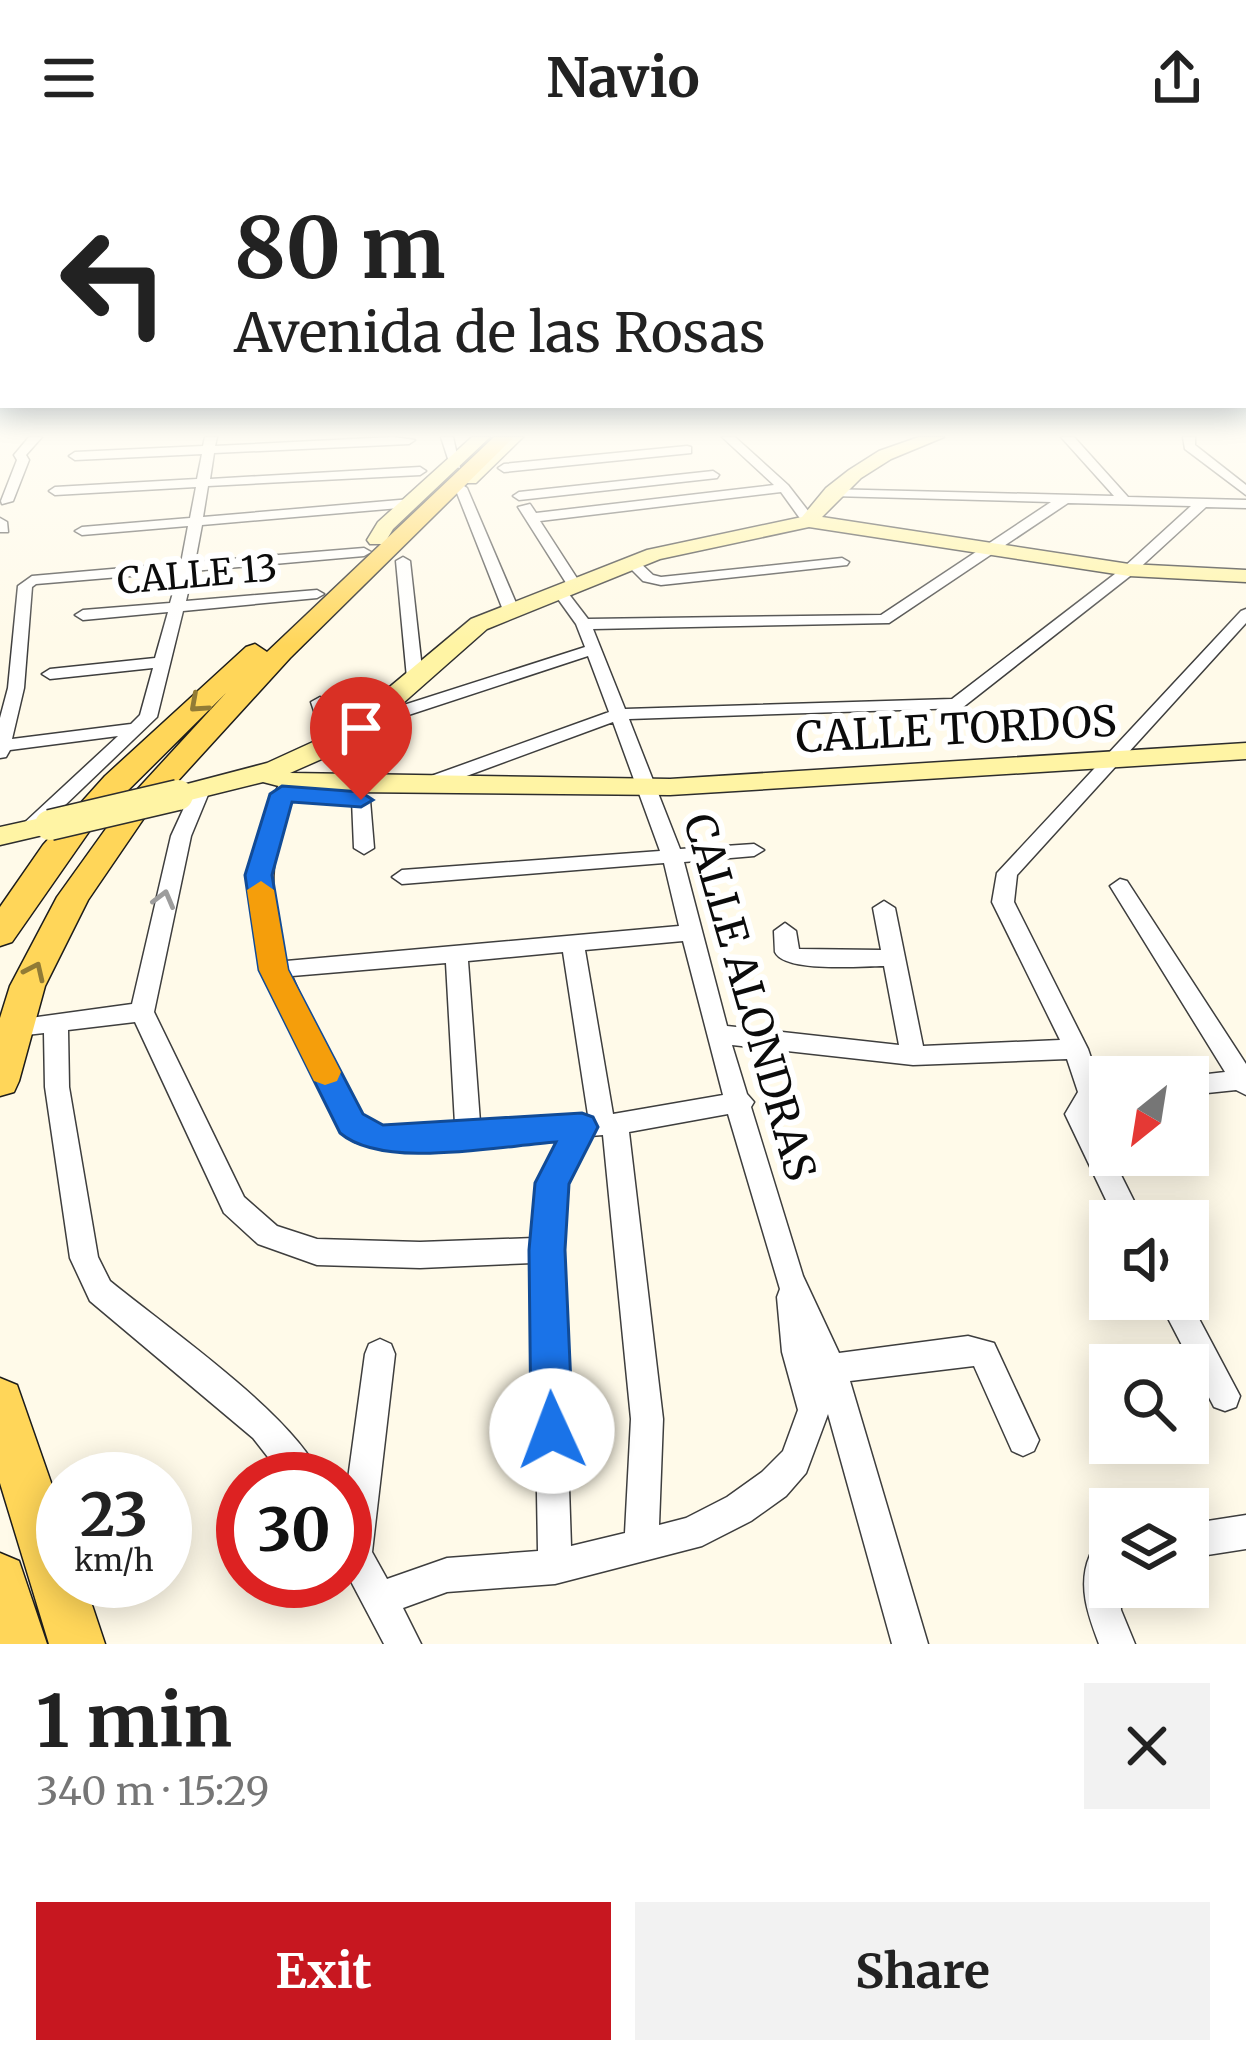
<!DOCTYPE html>
<html lang="en">
<head>
<meta charset="utf-8">
<style>
  :root { --surface:#fff; --page:#f2f2f2; --text:#222; --muted:#767676; --accent:#c71720 }
  body { margin:0; font-family:Merriweather,serif; background:var(--page); color:var(--text); height:100vh; display:flex; flex-direction:column; font-size:45px; white-space:nowrap }
  * { box-sizing:border-box; margin:0 }
  p { font-size:39px; color:var(--muted) }
  .icon { flex:none; width:66px; height:66px; fill:none; stroke:currentColor; stroke-width:2; stroke-linecap:round; stroke-linejoin:round }
  .map { position:relative; height:1488px; overflow:hidden }
  .drawer { display:flex; flex-direction:column; background:var(--surface); flex:1 }
  .drawer>* { flex:none }
  .guide { position:absolute; left:0px; top:0px; width:1248px; height:252px; box-shadow:0 6px 30px #0003; background:#fff; color:var(--text); overflow:hidden }
  .needle { width:78px; rotate:210deg }
  .controls { position:absolute; left:1089px; top:900px; display:grid; gap:24px }
  .controls a { display:grid; place-items:center; width:120px; height:120px; border-radius:0px; background:var(--surface); box-shadow:0 6px 30px #0003; font-size:60px }
  .speed { position:absolute; left:36px; top:1296px; display:flex; gap:24px; font-size:60px; font-weight:700; text-align:center }
  .speed>* { display:grid; place-content:center; width:156px; height:156px; border-radius:50%; background:var(--surface); box-shadow:0 6px 30px #0003; line-height:1 }
  .speed small { font-size:30px; font-weight:400 }
  .speed .limit { border:18px solid #d22; background:#fff; color:#111 }
  .pin { position:absolute; display:grid; place-items:center; width:102px; height:102px; color:#fff; margin:-123px -51px; border-radius:50% 50% 50% 0; rotate:-45deg; box-shadow:0 0 12px #0007 }
  .pin .icon { rotate:45deg }
  .me { position:absolute; width:132px; margin:-66px; rotate:358deg; stroke-linejoin:round; filter:drop-shadow(0 0 9px #0008) }
  .turn { display:flex; align-items:center; gap:42px; height:252px; padding:0 36px; font-size:54px }
  .turn .icon { width:156px; height:156px; stroke-width:2.5 }
  .turn b { display:block; font-size:84px; line-height:102px }
  .round { display:grid; place-items:center; flex:none; width:126px; height:126px; border-radius:0px; background:var(--page) }
  .head { display:flex; align-items:center; justify-content:space-between; height:204px; padding:0 36px }
  h1 { font-size:72px; font-weight:700; line-height:90px }
  .action { display:flex; gap:24px; margin-top:auto; padding:24px 36px }
  .action a { flex:1; height:138px; border-radius:0px; background:var(--accent); color:#fff; font-size:48px; font-weight:700; line-height:138px; text-align:center }
  .action a+a { background:var(--page); color:var(--text) }
  header { display:flex; justify-content:space-between; align-items:center; height:156px; padding:0 36px; background:var(--surface); font-size:54px; font-weight:700 }
  .map>svg:first-child { display:block }
  .lines { fill:none; stroke-linecap:round; stroke-linejoin:round }
  .street-casing { stroke:#3e3e3e; stroke-width:3 }
  .secondary-casing { stroke:#2d2d2d; stroke-width:3 }
  .primary-casing { stroke:#1c1c1c; stroke-width:3 }
  .street { fill:#fff; fill-rule:evenodd }
  .secondary { fill:#fff4a4; fill-rule:evenodd }
  .primary { fill:#ffd659; fill-rule:evenodd }
  .secondary-bridge-casing { stroke:#2d2d2d; stroke-width:33; stroke-linecap:butt }
  .secondary-bridge { stroke:#fff4a4; stroke-width:30 }
  .oneway { stroke:#917b36 }
  .oneway2 { stroke:#9d9d9d }
  .route { fill:#1a73e8; stroke:#114b97; stroke-width:3 }
  .slow { fill:#f59e0b }
  .labels { text-anchor:middle; stroke-width:12; stroke-linejoin:round; paint-order:stroke }
  .far-street-label { font-size:36px; fill:#0b0b0b; stroke:#fff }
  .street-label { font-size:42px; fill:#0b0b0b; stroke:#fff }
</style>
</head>
<body>
<header><svg class="icon" aria-label="menu" viewBox="0 0 24 24"><path d="M4 6h16M4 12h16M4 18h16"/></svg>Navio<svg class="icon" aria-label="share" viewBox="0 0 24 24"><path d="M12 15V3M7 8l5-5 5 5M5 13v7h14v-7"/></svg></header>
<div class="map">
<svg width="1246" height="1488" viewBox="0 0 1246 1488">
  <rect width="100%" height="100%" fill="#fffae9"/>
  <g class="lines">
    <defs>
      <path id="street" d="M 29,281 L 42,281 L 26,299 L 29,304 L 13,345 L 2,348 L 1,345 L 17,304 L 14,299 Z
        M 205,281 L 217,281 L 215,290 L 393,281 L 415,284 L 409,288 L 214,297 L 210,323 L 420,311 L 426,315 L 420,319 L 208,330 L 203,361 L 411,343 L 418,347 L 411,351 L 202,369 L 195,406 L 364,392 L 371,396 L 364,400 L 193,415 L 186,445 L 317,434 L 324,438 L 317,442 L 183,455 L 157,561 L 37,676 L 23,676 L 20,672 L 23,668 L 118,580 L 10,594 L 6,601 L 0,602 L 0,562 L 8,532 L 18,430 L 32,420 L 181,407 L 188,370 L 82,379 L 75,375 L 82,371 L 190,362 L 196,331 L 55,339 L 49,335 L 55,331 L 197,323 L 202,298 L 75,304 L 69,300 L 75,296 L 203,290 ZM 179,416 L 170,447 L 83,454 L 75,459 L 83,464 L 168,456 L 155,502 L 50,513 L 42,518 L 50,523 L 153,512 L 140,559 L 131,568 L 12,583 L 24,532 L 32,431 L 36,428 Z
        M 441,281 L 453,281 L 460,312 L 450,309 Z
        M 722,281 L 735,281 L 788,329 L 816,365 L 814,368 L 804,368 L 781,336 L 540,365 L 582,430 L 575,434 L 568,430 L 518,351 L 530,348 L 536,357 L 774,329 Z
        M 1061,281 L 1074,281 L 1128,341 L 1246,344 L 1246,352 L 1206,351 L 1134,417 L 962,552 L 629,563 L 680,693 L 754,688 L 764,694 L 754,700 L 684,706 L 727,870 L 899,889 L 884,810 C 863,810 784,817 775,796 C 775,794 774,776 774,775 L 785,767 L 796,775 L 799,793 L 881,794 L 873,752 L 884,745 L 895,752 L 923,890 L 1060,884 L 992,746 L 997,717 L 1241,455 L 1246,453 L 1246,467 L 1017,719 L 1014,746 L 1088,893 L 1103,937 L 1091,959 L 1144,1065 L 1116,1065 L 1065,958 L 1078,936 L 1067,903 L 913,909 L 732,889 L 747,938 L 754,946 L 751,951 L 803,1120 L 839,1197 L 968,1180 L 994,1187 L 1039,1284 L 1034,1295 L 1023,1300 L 1012,1295 L 974,1210 L 850,1225 L 928,1488 L 892,1488 L 828,1258 L 806,1317 L 786,1340 L 751,1365 L 702,1390 L 555,1428 L 447,1436 L 403,1452 L 421,1488 L 384,1488 L 345,1414 L 345,1345 L 365,1198 L 369,1188 L 380,1183 L 391,1188 L 395,1198 L 372,1396 L 387,1423 L 447,1402 L 538,1395 L 533,1107 L 420,1112 L 317,1109 L 258,1088 L 224,1057 L 135,866 L 68,874 L 69,931 L 98,1101 L 110,1125 C 166,1171 297,1261 322,1323 L 285,1323 L 253,1282 L 90,1145 L 70,1102 L 45,931 L 44,877 L 9,881 L 0,877 L 1,866 L 132,848 L 171,680 L 194,630 L 208,630 L 210,634 L 191,680 L 154,856 L 244,1041 L 277,1070 L 317,1083 L 420,1086 L 534,1082 L 539,1027 L 563,982 L 383,994 L 355,986 L 342,974 L 296,885 L 269,821 L 262,814 L 265,809 C 247,756 247,700 270,649 C 275,637 278,625 290,619 L 299,625 C 270,692 265,734 286,805 L 679,770 L 664,707 L 402,728 L 392,721 L 402,714 L 660,695 L 613,566 L 434,632 L 420,632 L 418,628 L 420,624 L 609,556 L 588,500 L 372,571 L 360,571 L 357,567 L 360,563 L 585,491 L 576,468 L 553,436 L 560,432 L 565,433 L 588,463 L 881,459 L 1051,346 L 832,340 L 827,339 L 827,333 L 1114,340 ZM 1068,347 L 1191,350 L 1124,411 L 952,543 L 625,553 L 593,473 L 889,467 ZM 683,785 L 723,939 L 613,958 L 585,794 ZM 563,796 L 588,959 L 480,966 L 468,805 ZM 446,807 L 455,968 L 383,972 L 372,969 L 360,960 L 320,885 L 292,820 ZM 728,958 L 780,1133 L 777,1141 L 782,1196 L 798,1254 L 783,1295 L 762,1316 L 727,1341 L 686,1362 L 659,1369 L 663,1263 L 629,976 ZM 603,979 L 631,1263 L 625,1377 L 571,1390 L 561,1094 L 565,1028 L 590,980 Z
        M 1183,281 L 1195,281 L 1195,289 L 1246,329 L 1246,339 L 1185,293 Z
        M 687,290 L 691,291 L 691,297 L 504,316 L 498,312 L 504,308 Z
        M 713,315 L 719,319 L 717,322 L 519,344 L 513,340 L 519,336 Z
        M 461,328 L 467,332 L 519,454 L 516,457 L 503,454 L 455,332 Z
        M 0,362 L 7,366 L 8,376 L 0,376 Z
        M 403,401 L 410,405 L 423,522 L 415,527 L 407,522 L 396,405 Z
        M 842,402 L 849,406 L 847,409 L 661,429 L 643,425 L 625,407 L 637,404 L 653,419 L 661,421 Z
        M 320,541 L 329,546 L 342,585 L 339,589 L 333,590 L 324,585 L 311,546 Z
        M 361,638 L 370,644 L 374,692 L 364,698 L 354,692 L 352,644 Z
        M 1120,723 L 1127,725 L 1246,908 L 1246,939 L 1236,934 L 1188,939 L 1188,921 L 1182,921 L 1225,916 L 1110,730 Z
        M 1188,1142 L 1240,1240 L 1236,1251 L 1225,1255 L 1214,1251 L 1158,1143 Z
        M 1246,1359 L 1246,1393 L 1188,1402 L 1188,1368 Z
        M 1110,1389 L 1110,1431 L 1120,1431 L 1121,1454 L 1135,1488 L 1099,1488 C 1088,1459 1077,1429 1090,1399 Z"/>
      <path id="secondary" d="M 472,281 L 490,281 L 393,373 L 384,388 L 370,388 L 367,384 L 378,366 Z
        M 505,281 L 523,281 L 476,327 L 464,327 L 464,319 Z
        M 919,281 L 944,281 L 891,303 L 861,322 L 822,361 L 1129,408 L 1246,414 L 1246,426 L 1129,420 L 809,371 L 660,403 L 487,473 L 376,571 L 333,598 L 290,617 L 670,623 L 1246,587 L 1246,603 L 670,639 L 350,636 L 290,633 L 263,626 L 178,647 L 165,639 L 168,633 L 267,607 L 337,575 L 471,463 L 647,394 L 802,361 L 826,332 L 849,314 L 879,295 Z
        M 50,660 L 64,669 L 60,675 L 0,689 L 0,671 Z"/>
      <path id="primary" d="M 494,281 L 514,281 L 290,502 L 144,662 L 88,744 L 45,830 L 19,925 L 14,936 L 0,940 L 0,862 L 10,830 L 57,741 L 123,649 L 226,537 L 95,667 L 12,786 L 0,790 L 0,751 L 43,689 L 105,620 L 246,491 L 255,488 L 267,496 Z
        M 0,1222 L 17,1229 L 63,1361 L 63,1425 L 84,1425 L 105,1488 L 49,1488 L 0,1327 Z
        M 0,1397 L 19,1405 L 47,1488 L 0,1488 Z"/>
    </defs>
    <use href="#street" class="street-casing"/>
    <use href="#secondary" class="secondary-casing"/>
    <use href="#primary" class="primary-casing"/>
    <use href="#street" class="street"/>
    <use href="#secondary" class="secondary"/>
    <use href="#primary" class="primary"/>
    <defs>
      <path id="secondary-bridge" d="M 50,669 L 178,639"/>
    </defs>
    <use href="#secondary-bridge" class="secondary-bridge-casing"/>
    <use href="#secondary-bridge" class="secondary-bridge"/>
  </g>
  <defs><path id="oneway-chevron" d="M-2-3.5L2.5 0L-2 3.5" fill="none" stroke-width="1.6" stroke-linecap="round" stroke-linejoin="round" transform="scale(3)"/></defs>
  <g class="oneway">
    <use href="#oneway-chevron" transform="translate(198 548) rotate(138)"/>
    <use href="#oneway-chevron" transform="translate(35 815) rotate(-65)"/>
  </g>
  <use class="oneway2" href="#oneway-chevron" transform="translate(164 743) rotate(-75)"/>
  <linearGradient id="sky" x2="0" y2="1"><stop stop-color="#8ec4f0"/><stop offset="0.57" stop-color="#fffdf5"/><stop offset="1" stop-color="#fffdf5" stop-opacity="0"/></linearGradient>
  <rect width="1246" height="490" fill="url(#sky)"/>
  <path class="route" d="M 282,630 L 361,636 L 373,644 L 361,651 L 292,646 L 272,719 L 288,814 L 363,958 L 383,969 L 582,957 L 593,961 L 598,971 L 569,1028 L 565,1094 L 573,1275 L 567,1290 L 552,1296 L 537,1290 L 531,1275 L 529,1094 L 535,1027 L 556,986 C 499,990 383,1014 340,977 L 259,814 L 245,719 L 270,638 Z"/>
  <path class="slow" d="M 261,725 L 274,734 L 288,814 L 341,916 L 337,925 L 325,929 L 314,925 L 259,814 L 247,734 Z"/>
  <g class="labels">
    <g class="far-street-label">
      <text transform="translate(197 418) rotate(-5)" y="13">CALLE 13</text>
    </g>
    <g class="street-label">
      <text transform="translate(956 573) rotate(-3)" y="15">CALLE TORDOS</text>
      <text transform="translate(750 841) rotate(74)" y="15">CALLE ALONDRAS</text>
    </g>
  </g>
</svg>
<div class="controls">
<a><svg class="needle" viewBox="-14 -14 28 28"><path d="M0-13l5 13h-10z" fill="#e53935"/><path d="M0 13l5-13h-10z" fill="#767676"/></svg></a>
<a><svg class="icon" aria-label="sound" viewBox="0 0 24 24"><path d="M4 9h4l5-4v14l-5-4H4zM17 9q2 3 0 6"/></svg></a>
<a><svg class="icon" aria-label="search" viewBox="0 0 24 24"><circle cx="10" cy="10" r="6"/><path d="M15 15l6 6"/></svg></a>
<a><svg class="icon" aria-label="layers" viewBox="0 0 24 24"><path d="M12 4l9 5-9 5-9-5zM3 14l9 5 9-5"/></svg></a>
</div>
<div class="speed"><div>23<small>km/h</small></div><div class="limit">30</div></div>
<div class="pin" style="left:361px;top:644px;background:#d93025"><svg class="icon" aria-label="arrive" viewBox="0 0 24 24"><path d="M6 21V4h12l-3 4 3 4H6"/></svg></div>
<svg class="me" style="left:552px;top:1275px" viewBox="-20 -20 40 40"><circle r="19" fill="#fff"/><path d="M0-13L10 11 0 6-10 11z" fill="#1a73e8"/></svg>
<div class="guide">
<div class="turn"><svg class="icon" aria-label="left" viewBox="0 0 24 24"><path d="M17 20v-9H6M10 6l-5 5 5 5"/></svg><div><b>80 m</b>Avenida de las Rosas</div></div>
</div>
</div>
<section class="drawer">
<div class="head"><div><h1>1 min</h1><p>340 m · 15:29</p></div><a class="round"><svg class="icon" aria-label="close" viewBox="0 0 24 24"><path d="M6 6l12 12M18 6L6 18"/></svg></a></div>
<div class="action"><a>Exit</a><a>Share</a></div>
</section>
</body>
</html>
